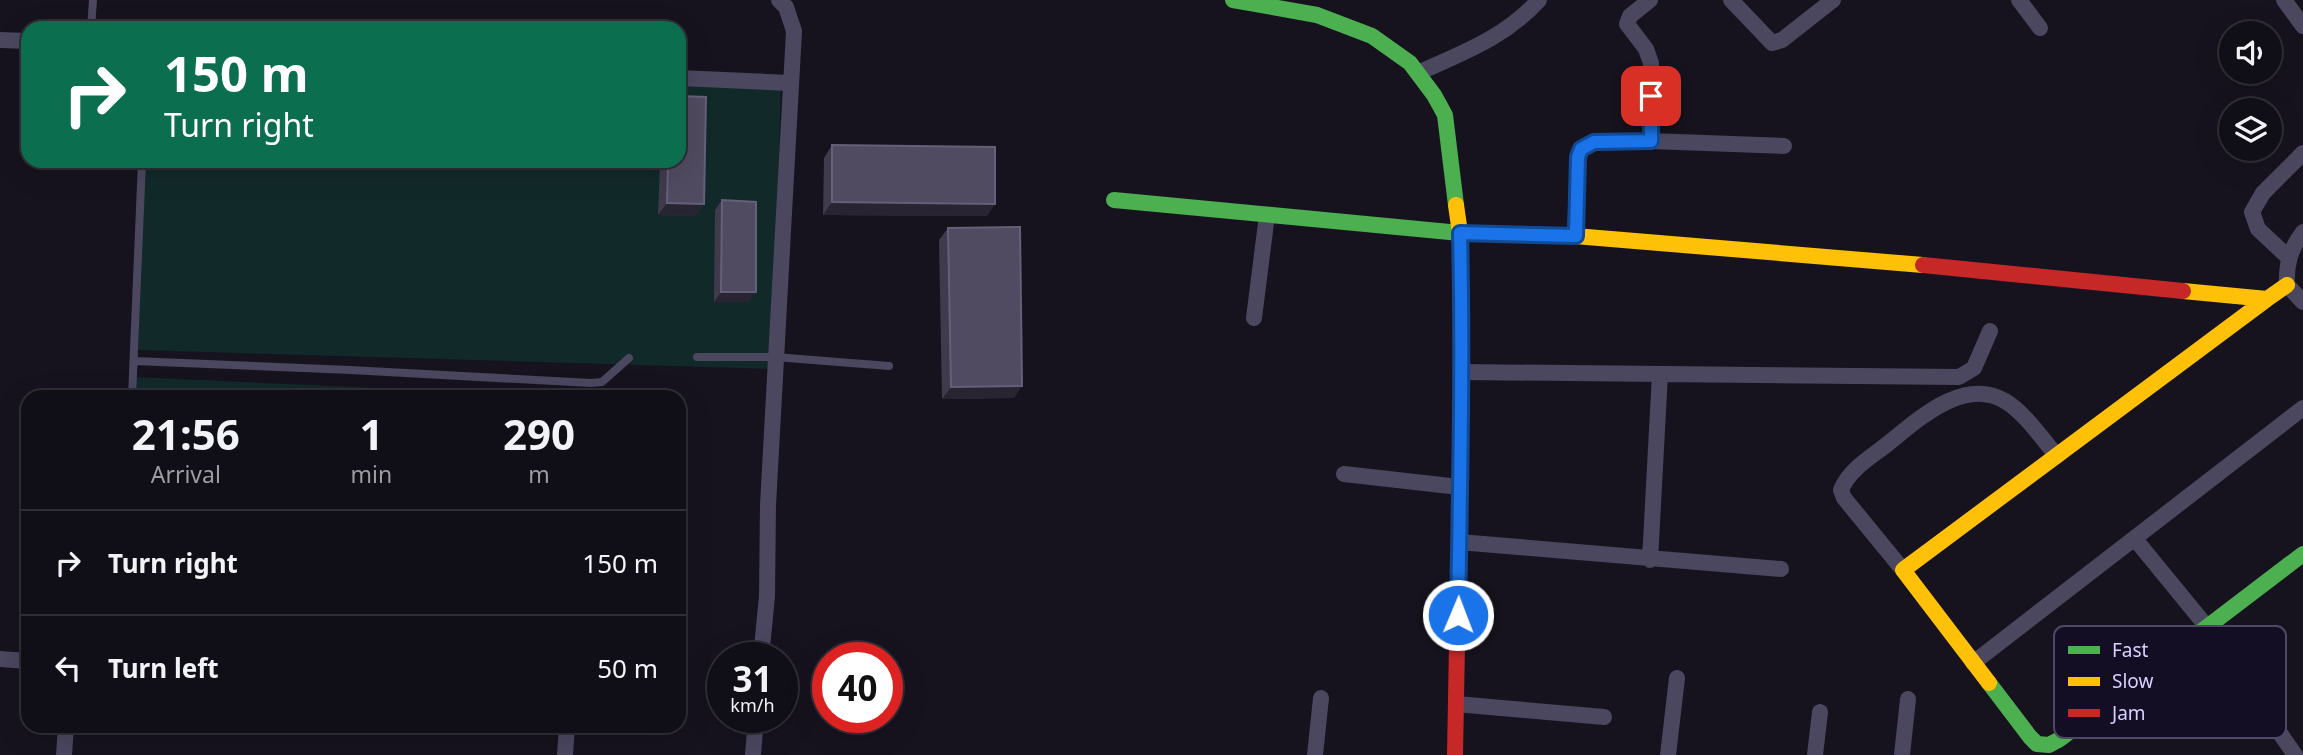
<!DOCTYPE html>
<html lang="en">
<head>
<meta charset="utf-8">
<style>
  :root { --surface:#100e16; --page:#1e1c23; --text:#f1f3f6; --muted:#9c9ca1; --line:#302e35 }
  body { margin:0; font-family:"Noto Sans",sans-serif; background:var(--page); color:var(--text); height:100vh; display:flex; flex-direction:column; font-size:26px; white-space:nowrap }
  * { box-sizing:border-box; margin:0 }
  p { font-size:23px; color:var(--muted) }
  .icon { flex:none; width:38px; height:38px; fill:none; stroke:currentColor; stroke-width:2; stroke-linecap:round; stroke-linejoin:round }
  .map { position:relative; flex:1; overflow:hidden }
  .side { position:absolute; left:21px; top:390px; width:665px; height:343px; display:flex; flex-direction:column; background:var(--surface); border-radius:21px; box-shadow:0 7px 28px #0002,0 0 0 2px var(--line) }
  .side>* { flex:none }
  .hud { position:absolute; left:21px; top:21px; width:665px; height:147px; border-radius:21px; box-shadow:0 7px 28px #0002,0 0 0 2px var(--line); background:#0b6e4f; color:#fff; overflow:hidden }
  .fabs { position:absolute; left:2219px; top:21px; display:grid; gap:14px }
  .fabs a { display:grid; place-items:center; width:63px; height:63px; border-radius:50%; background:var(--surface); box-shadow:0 7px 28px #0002,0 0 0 2px var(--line); font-size:35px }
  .speed { position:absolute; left:707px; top:642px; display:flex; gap:14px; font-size:35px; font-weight:700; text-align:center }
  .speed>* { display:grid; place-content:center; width:91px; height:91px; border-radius:50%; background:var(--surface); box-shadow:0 7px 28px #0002,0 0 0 2px var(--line); line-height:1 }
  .speed small { font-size:18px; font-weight:400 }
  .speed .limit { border:10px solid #d22; background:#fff; color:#111 }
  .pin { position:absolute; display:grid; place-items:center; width:60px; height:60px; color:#fff; margin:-30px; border-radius:14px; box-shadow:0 4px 10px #0006 }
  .me { position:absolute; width:77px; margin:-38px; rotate:1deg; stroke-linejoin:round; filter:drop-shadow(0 0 5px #0008) }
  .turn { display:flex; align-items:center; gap:24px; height:147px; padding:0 28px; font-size:32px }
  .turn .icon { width:91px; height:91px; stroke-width:2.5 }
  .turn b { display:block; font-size:49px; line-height:60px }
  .eta { display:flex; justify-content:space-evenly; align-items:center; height:119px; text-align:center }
  .eta b { font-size:42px; font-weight:700; line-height:49px }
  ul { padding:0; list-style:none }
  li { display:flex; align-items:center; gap:21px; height:105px; padding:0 28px; border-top:2px solid var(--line) }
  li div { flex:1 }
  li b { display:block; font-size:26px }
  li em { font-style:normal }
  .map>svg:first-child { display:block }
  .grass { fill:#12292a }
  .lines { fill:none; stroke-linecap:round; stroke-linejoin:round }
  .lane { stroke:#4a475f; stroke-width:8 }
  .street { stroke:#4a475f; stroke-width:16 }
  .fast { stroke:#4caf50; stroke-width:16 }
  .slow { stroke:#ffc107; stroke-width:16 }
  .jam { stroke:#c62828; stroke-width:16 }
  .wall { fill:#3f3b4d }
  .shaded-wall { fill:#282432 }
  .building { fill:#504b60; stroke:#656079; stroke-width:2 }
  .route-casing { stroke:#114b97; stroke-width:18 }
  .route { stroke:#1a73e8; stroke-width:12 }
  .key { fill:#130e23; stroke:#4e4865; stroke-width:2 }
  .key-label { font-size:19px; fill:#d8d0ff }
</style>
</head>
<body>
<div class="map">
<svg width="2303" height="755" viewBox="0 0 2303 755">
  <rect width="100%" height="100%" fill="#16131e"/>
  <path class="grass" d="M 679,72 L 781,75 L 774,369 L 138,350 L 143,161 L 679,161 Z
    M 135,377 L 577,397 L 134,397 Z"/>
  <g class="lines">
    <path class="lane" d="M 91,28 L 93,0
      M 697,357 L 775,357 L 889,366
      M 134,361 L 350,370 L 591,383 L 602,382 L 629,358
      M 132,397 L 142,161"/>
    <path class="street" d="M 1650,0 L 1630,16 L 1627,24 L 1646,49 L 1651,63 L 1651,141
      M 1731,0 L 1772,43 L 1782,40 L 1833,0
      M 2019,0 L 2040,28
      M 2284,0 L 2303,26
      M 0,40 L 28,41
      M 1418,73 C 1464,52 1504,38 1539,0
      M 679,78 L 789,83
      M 2303,232 C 2290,249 2286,265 2287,285 L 2303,302
      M 1575,236 L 1578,157 C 1581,148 1585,145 1594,142 L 1651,141 L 1784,146
      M 2289,258 L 2258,229 L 2252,212 L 2263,193 L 2303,153
      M 1254,318 L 1267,215
      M 1462,372 L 1959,377 L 1974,368 L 1990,331
      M 1344,474 L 1459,487
      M 2135,539 L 2207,627 L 2295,755
      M 1459,542 L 1781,569
      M 1650,560 L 1660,374
      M 1903,570 L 1844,498 L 1841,490 C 1849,469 1873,456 1890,442 C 1920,418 1964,377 2005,401 C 2024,412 2043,440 2057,456
      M 761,658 L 767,596 L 768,505 L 794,31 L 786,7 L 779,0
      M 0,659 L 28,661
      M 1973,663 L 2303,408
      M 1456,704 L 1604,717
      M 64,755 L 66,726
      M 565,755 L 567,726
      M 753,755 L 756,718
      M 1315,755 L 1321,698
      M 1668,755 L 1677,678
      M 1815,755 L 1820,712
      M 1902,755 L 1908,699"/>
    <path class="fast" d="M 1233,0 L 1317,15 L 1372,36 L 1410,63 L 1434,95 L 1445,115 L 1456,205
      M 1114,200 L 1460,233
      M 1989,683 L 2030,737 L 2037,744 L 2049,745 L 2060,739 L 2303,554"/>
    <path class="slow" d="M 1456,205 L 1460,233 L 1462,372 L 1459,534
      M 1460,233 L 1575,236 L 1923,265
      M 2183,291 L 2267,299 L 2287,285
      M 1989,683 L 1903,570 L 2267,299"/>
    <path class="jam" d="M 1923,265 L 2183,291
      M 1455,755 L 1459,534"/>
  </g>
  <path class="wall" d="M 832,145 L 987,216 L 823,215 L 824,158 Z
    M 660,161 L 679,161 L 704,204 L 695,216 L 658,215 Z
    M 722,200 L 749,302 L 714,302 L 715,210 Z
    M 948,228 L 1014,398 L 942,399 L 939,240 Z"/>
  <path class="shaded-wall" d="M 832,202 L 995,204 L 987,216 L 823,215 Z
    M 667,203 L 704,204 L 695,216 L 658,215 Z
    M 721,292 L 756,292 L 749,302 L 714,302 Z
    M 1022,386 L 1014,398 L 942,399 L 951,387 Z"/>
  <path class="building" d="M 679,96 L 706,97 L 704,204 L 667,203 L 668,161 L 679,161 Z
    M 832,145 L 995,147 L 995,204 L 832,202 Z
    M 722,200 L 756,202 L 756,292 L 721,292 Z
    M 1020,227 L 1022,386 L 951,387 L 948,228 Z"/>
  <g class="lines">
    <defs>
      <path id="route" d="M 1458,615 C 1460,487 1463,360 1460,233 L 1576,236 L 1578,157 L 1581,149 L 1594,142 L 1651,141 L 1651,96"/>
    </defs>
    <use href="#route" class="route-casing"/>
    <use href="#route" class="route"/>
  </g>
  <rect x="2054" y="626" width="232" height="112" rx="10" class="key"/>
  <rect x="2068" y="646" width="32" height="8" fill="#4caf50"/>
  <rect x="2068" y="677" width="32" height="9" fill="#ffc107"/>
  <rect x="2068" y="709" width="32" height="8" fill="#c62828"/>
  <g class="key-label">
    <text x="2112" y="657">Fast</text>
    <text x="2112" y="688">Slow</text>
    <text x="2112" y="720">Jam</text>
  </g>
</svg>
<div class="fabs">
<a><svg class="icon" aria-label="sound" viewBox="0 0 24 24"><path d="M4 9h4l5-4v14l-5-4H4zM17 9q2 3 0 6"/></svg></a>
<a><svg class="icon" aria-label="layers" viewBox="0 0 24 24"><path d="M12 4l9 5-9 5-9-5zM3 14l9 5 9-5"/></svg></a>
</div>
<div class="speed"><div>31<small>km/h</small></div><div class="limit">40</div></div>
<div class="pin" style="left:1651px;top:96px;background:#d93025"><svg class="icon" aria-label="arrive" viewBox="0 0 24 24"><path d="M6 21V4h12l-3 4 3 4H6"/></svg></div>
<svg class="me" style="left:1458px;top:615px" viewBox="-20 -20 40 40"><circle r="17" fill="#1a73e8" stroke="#fff" stroke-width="3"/><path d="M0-11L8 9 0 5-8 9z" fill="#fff"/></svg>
<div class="hud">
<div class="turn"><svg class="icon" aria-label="right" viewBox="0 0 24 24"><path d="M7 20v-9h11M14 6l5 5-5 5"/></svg><div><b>150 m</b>Turn right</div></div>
</div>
<section class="side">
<div class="eta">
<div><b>21:56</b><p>Arrival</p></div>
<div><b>1</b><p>min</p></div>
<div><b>290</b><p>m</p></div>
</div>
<ul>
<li><svg class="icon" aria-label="right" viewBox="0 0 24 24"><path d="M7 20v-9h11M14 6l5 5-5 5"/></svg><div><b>Turn right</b></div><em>150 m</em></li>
<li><svg class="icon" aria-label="left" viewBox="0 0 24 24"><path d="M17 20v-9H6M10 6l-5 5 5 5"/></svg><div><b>Turn left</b></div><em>50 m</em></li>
</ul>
</section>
</div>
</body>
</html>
